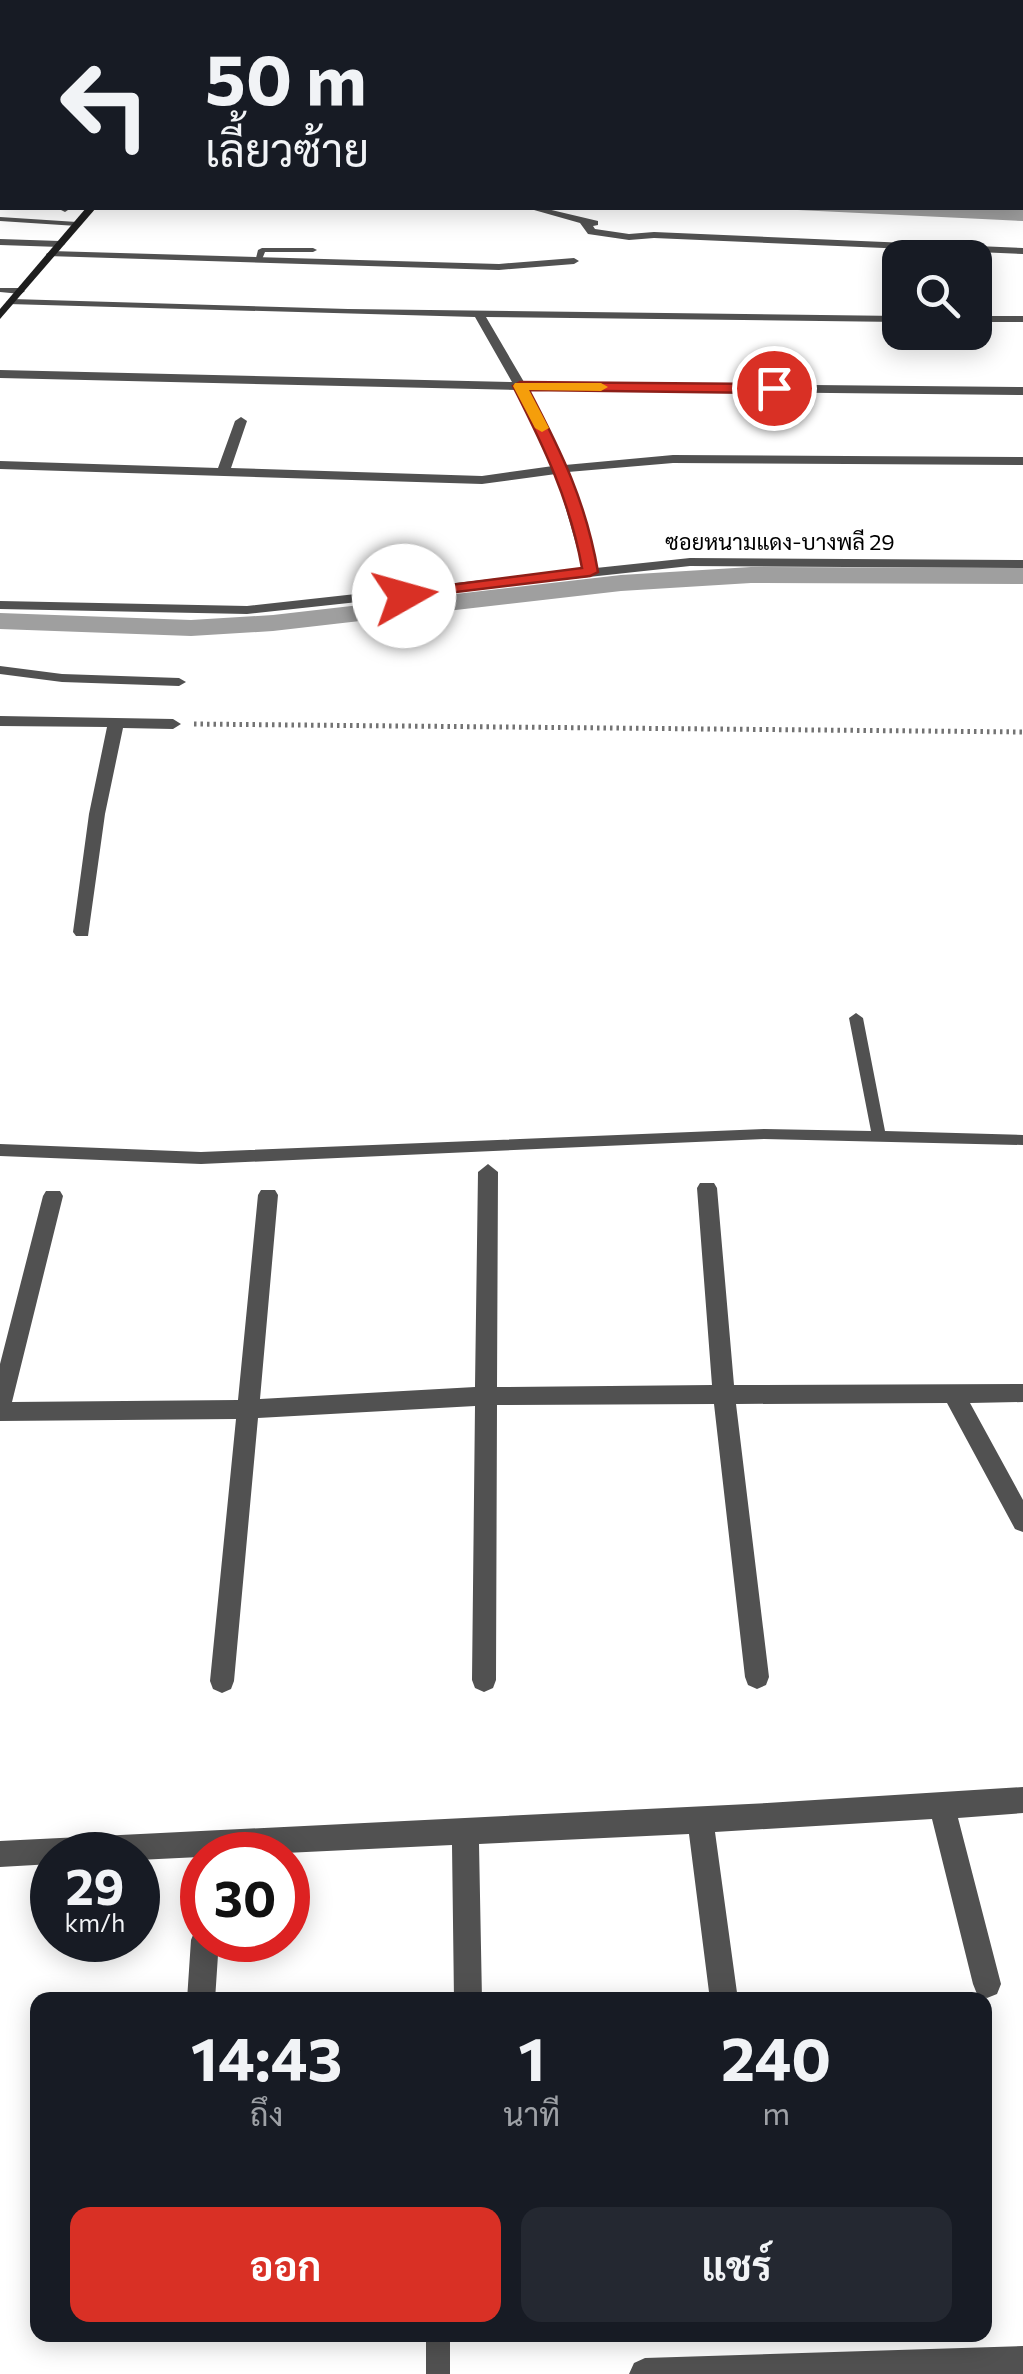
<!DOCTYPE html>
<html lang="th">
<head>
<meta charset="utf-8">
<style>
  :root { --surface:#171b24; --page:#242831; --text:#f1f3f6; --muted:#9ea1a6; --accent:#d93025 }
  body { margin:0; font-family:Commissioner,Sarabun,sans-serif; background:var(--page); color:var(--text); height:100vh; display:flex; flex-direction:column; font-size:38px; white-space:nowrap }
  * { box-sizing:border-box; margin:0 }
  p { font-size:32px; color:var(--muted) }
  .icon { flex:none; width:55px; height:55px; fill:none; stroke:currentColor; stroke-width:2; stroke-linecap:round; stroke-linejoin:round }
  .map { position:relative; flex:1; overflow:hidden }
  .panel { position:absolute; left:30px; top:1992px; width:962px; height:350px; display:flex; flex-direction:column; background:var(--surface); border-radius:20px; box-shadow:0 5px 25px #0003 }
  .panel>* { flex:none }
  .guide { position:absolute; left:0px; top:0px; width:1025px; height:210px; box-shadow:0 5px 25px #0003; background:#171b24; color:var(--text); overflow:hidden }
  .tools { position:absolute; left:882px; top:240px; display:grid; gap:20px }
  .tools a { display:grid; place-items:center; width:110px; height:110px; border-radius:20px; background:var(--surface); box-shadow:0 5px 25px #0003; font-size:50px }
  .speed { position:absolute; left:30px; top:1832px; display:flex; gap:20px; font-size:50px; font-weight:700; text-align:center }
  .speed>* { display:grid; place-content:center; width:130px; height:130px; border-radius:50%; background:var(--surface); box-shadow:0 5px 25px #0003; line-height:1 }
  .speed small { font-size:25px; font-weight:400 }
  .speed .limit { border:15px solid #d22; background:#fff; color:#111 }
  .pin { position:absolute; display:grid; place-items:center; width:85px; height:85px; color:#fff; margin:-42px; border:5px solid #fff; border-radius:50%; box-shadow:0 2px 10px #0007 }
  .me { position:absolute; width:110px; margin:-55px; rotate:83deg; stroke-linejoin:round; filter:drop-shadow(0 0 8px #0008) }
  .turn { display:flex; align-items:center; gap:35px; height:210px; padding:0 40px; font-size:45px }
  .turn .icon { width:130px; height:130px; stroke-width:2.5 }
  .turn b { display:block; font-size:70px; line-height:85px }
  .eta { display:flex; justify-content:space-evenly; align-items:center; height:170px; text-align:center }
  .eta b { font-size:60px; font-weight:700; line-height:70px }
  .primary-button { display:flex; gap:20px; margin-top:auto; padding:20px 40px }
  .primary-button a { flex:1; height:115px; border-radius:20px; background:var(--accent); color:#fff; font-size:40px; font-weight:700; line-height:115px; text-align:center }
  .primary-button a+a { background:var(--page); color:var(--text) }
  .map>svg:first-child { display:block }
  .water { fill:#9f9f9f }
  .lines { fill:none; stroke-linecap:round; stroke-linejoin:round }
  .canal { fill:#9f9f9f; fill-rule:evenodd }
  .path-far1 { stroke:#737373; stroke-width:2.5; stroke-dasharray:1 2.5; stroke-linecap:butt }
  .path { stroke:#737373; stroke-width:5; stroke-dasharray:2.5 4; stroke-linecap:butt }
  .service { fill:#515151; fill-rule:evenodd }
  .minor { fill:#515151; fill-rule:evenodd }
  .secondary { fill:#1e1e1e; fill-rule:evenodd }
  .route { fill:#d93025; stroke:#8d1f18; stroke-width:2.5 }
  .slow { fill:#f59e0b }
  .labels { text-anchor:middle; stroke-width:10; stroke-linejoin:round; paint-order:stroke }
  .far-street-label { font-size:22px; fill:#000; stroke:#fff }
</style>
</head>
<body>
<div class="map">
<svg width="1023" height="2374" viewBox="0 0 1023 2374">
  <rect width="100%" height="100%" fill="#fff"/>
  <path class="water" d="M 1023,178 L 1023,221 L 758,208 L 1022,208 Z"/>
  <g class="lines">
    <path class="canal" d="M 731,0 L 770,0 L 772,2 L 733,2 Z
      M 1022,11 L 1023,11 L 1023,21 L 1022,21 Z
      M 751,567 L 1023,568 L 1023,584 L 751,583 L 621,591 L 273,631 L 191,636 L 0,629 L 0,613 L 191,620 L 273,615 L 621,575 Z"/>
    <path class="path-far1" d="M 772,0 L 795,2"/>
    <path class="path" d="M 194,724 L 1023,732"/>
    <path class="service" d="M 0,32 L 2,32 L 2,36 L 0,36 Z
      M 1022,33 L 1023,33 L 1023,37 L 1022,37 Z
      M 0,71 L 2,71 L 2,75 L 0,75 Z
      M 1022,86 L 1023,86 L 1023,90 L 1022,90 Z
      M 0,155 L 2,155 L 2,159 L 0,159 Z
      M 63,208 L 71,208 L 65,212 L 61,210 Z
      M 0,217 L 77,222 L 81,224 L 77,226 L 0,221 Z
      M 262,248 L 313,248 L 317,250 L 313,252 L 265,252 L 261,262 L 255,262 L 258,250 Z
      M 0,288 L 21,288 L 25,291 L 21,294 L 0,292 Z
      M 856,1013 L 863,1018 L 885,1131 L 1023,1135 L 1023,1145 L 764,1139 L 201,1164 L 0,1156 L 0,1144 L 201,1152 L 764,1129 L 871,1131 L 849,1018 Z
      M 426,2335 L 450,2335 L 450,2374 L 426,2374 Z"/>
    <path class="minor" d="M 0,27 L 2,28 L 2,32 L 0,33 Z
      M 1022,101 L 1023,101 L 1023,107 L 1022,107 Z
      M 527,208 L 543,208 L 598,221 L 598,225 L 593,226 L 595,229 L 629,234 L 654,232 L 1023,248 L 1023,254 L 654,238 L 629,240 L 588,234 L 580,223 Z
      M 0,239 L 60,241 L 65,244 L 60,247 L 0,245 Z
      M 51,251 L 499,264 L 574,258 L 579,261 L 574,264 L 499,270 L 47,256 L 46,254 Z
      M 12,299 L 348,309 L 900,316 L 900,322 L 486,317 L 524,382 L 1023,387 L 1023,395 L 528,390 L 565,465 L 673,455 L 1023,457 L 1023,465 L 673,463 L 568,472 L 596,568 L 690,558 L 1023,560 L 1023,568 L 690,566 L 247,614 L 0,609 L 0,601 L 247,606 L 583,569 L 556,474 L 482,484 L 0,469 L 0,461 L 218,468 L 235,421 L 241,417 L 247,421 L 231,468 L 482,476 L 553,466 L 516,390 L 0,378 L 0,370 L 512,382 L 475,317 L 8,304 L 6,302 Z
      M 975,316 L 1023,316 L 1023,322 L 975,322 Z
      M 0,666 L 62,674 L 179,678 L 186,682 L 179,686 L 62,682 L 0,674 Z
      M 0,716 L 173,719 L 181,724 L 173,729 L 123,728 L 105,814 L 88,936 L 76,936 L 73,932 L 89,814 L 107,727 L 0,726 Z
      M 488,1164 L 498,1172 L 497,1387 L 712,1385 L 697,1188 L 700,1183 L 714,1183 L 717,1188 L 734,1385 L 1023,1384 L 1023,1402 L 970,1403 L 1023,1500 L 1023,1532 L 1015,1529 L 947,1403 L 736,1404 L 769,1677 L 766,1685 L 757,1689 L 748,1685 L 745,1677 L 714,1404 L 497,1405 L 496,1680 L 493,1688 L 484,1692 L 475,1688 L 472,1680 L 475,1406 L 258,1418 L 234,1681 L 231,1689 L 222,1693 L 213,1689 L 210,1681 L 236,1419 L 0,1421 L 0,1364 L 43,1196 L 46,1191 L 60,1191 L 63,1196 L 12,1402 L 238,1400 L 258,1195 L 261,1190 L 275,1190 L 278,1195 L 260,1399 L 475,1387 L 478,1172 Z
      M 1023,1787 L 1023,1813 L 958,1818 L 1001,1984 L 997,1994 L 987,1998 L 977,1994 L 973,1984 L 932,1819 L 715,1832 L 738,2000 L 710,2000 L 689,1834 L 479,1844 L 482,2000 L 454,2000 L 452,1845 L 138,1860 L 138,1855 L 52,1855 L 52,1864 L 0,1867 L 0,1841 L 767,1803 Z
      M 202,1927 L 202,1940 L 219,1940 L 215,2000 L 187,2000 L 191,1940 L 195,1930 Z
      M 1023,2346 L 1023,2374 L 629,2374 L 634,2363 L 645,2358 Z"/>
    <path class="secondary" d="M 86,208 L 96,208 L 0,319 L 0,309 Z"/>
  </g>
  <path class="route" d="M 520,382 L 774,384 L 780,388 L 774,393 L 529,390 C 562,453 586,502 598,572 L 590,576 L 398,599 L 395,596 L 404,591 L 582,568 C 570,501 544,447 513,386 Z"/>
  <path class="slow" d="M 515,383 L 601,383 L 608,387 L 601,391 L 529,390 L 549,428 L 542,432 L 535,428 L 513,386 Z"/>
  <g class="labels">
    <g class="far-street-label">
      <text x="780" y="550">ซอยหนามแดง-บางพลี 29</text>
    </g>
  </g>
</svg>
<div class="tools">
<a><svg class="icon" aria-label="search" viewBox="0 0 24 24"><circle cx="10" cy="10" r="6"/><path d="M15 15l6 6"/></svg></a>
</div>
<div class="speed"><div>29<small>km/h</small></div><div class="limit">30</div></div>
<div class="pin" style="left:774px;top:388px;background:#d93025"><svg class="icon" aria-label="arrive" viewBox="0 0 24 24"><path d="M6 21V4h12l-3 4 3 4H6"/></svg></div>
<svg class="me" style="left:404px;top:596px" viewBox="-20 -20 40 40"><circle r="19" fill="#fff"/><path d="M0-13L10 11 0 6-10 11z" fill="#d93025"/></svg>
<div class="guide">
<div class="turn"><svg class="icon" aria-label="left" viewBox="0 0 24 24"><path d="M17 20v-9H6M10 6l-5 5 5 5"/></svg><div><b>50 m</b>เลี้ยวซ้าย</div></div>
</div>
<section class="panel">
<div class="eta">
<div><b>14:43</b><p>ถึง</p></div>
<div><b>1</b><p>นาที</p></div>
<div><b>240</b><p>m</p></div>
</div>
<div class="primary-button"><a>ออก</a><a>แชร์</a></div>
</section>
</div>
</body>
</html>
